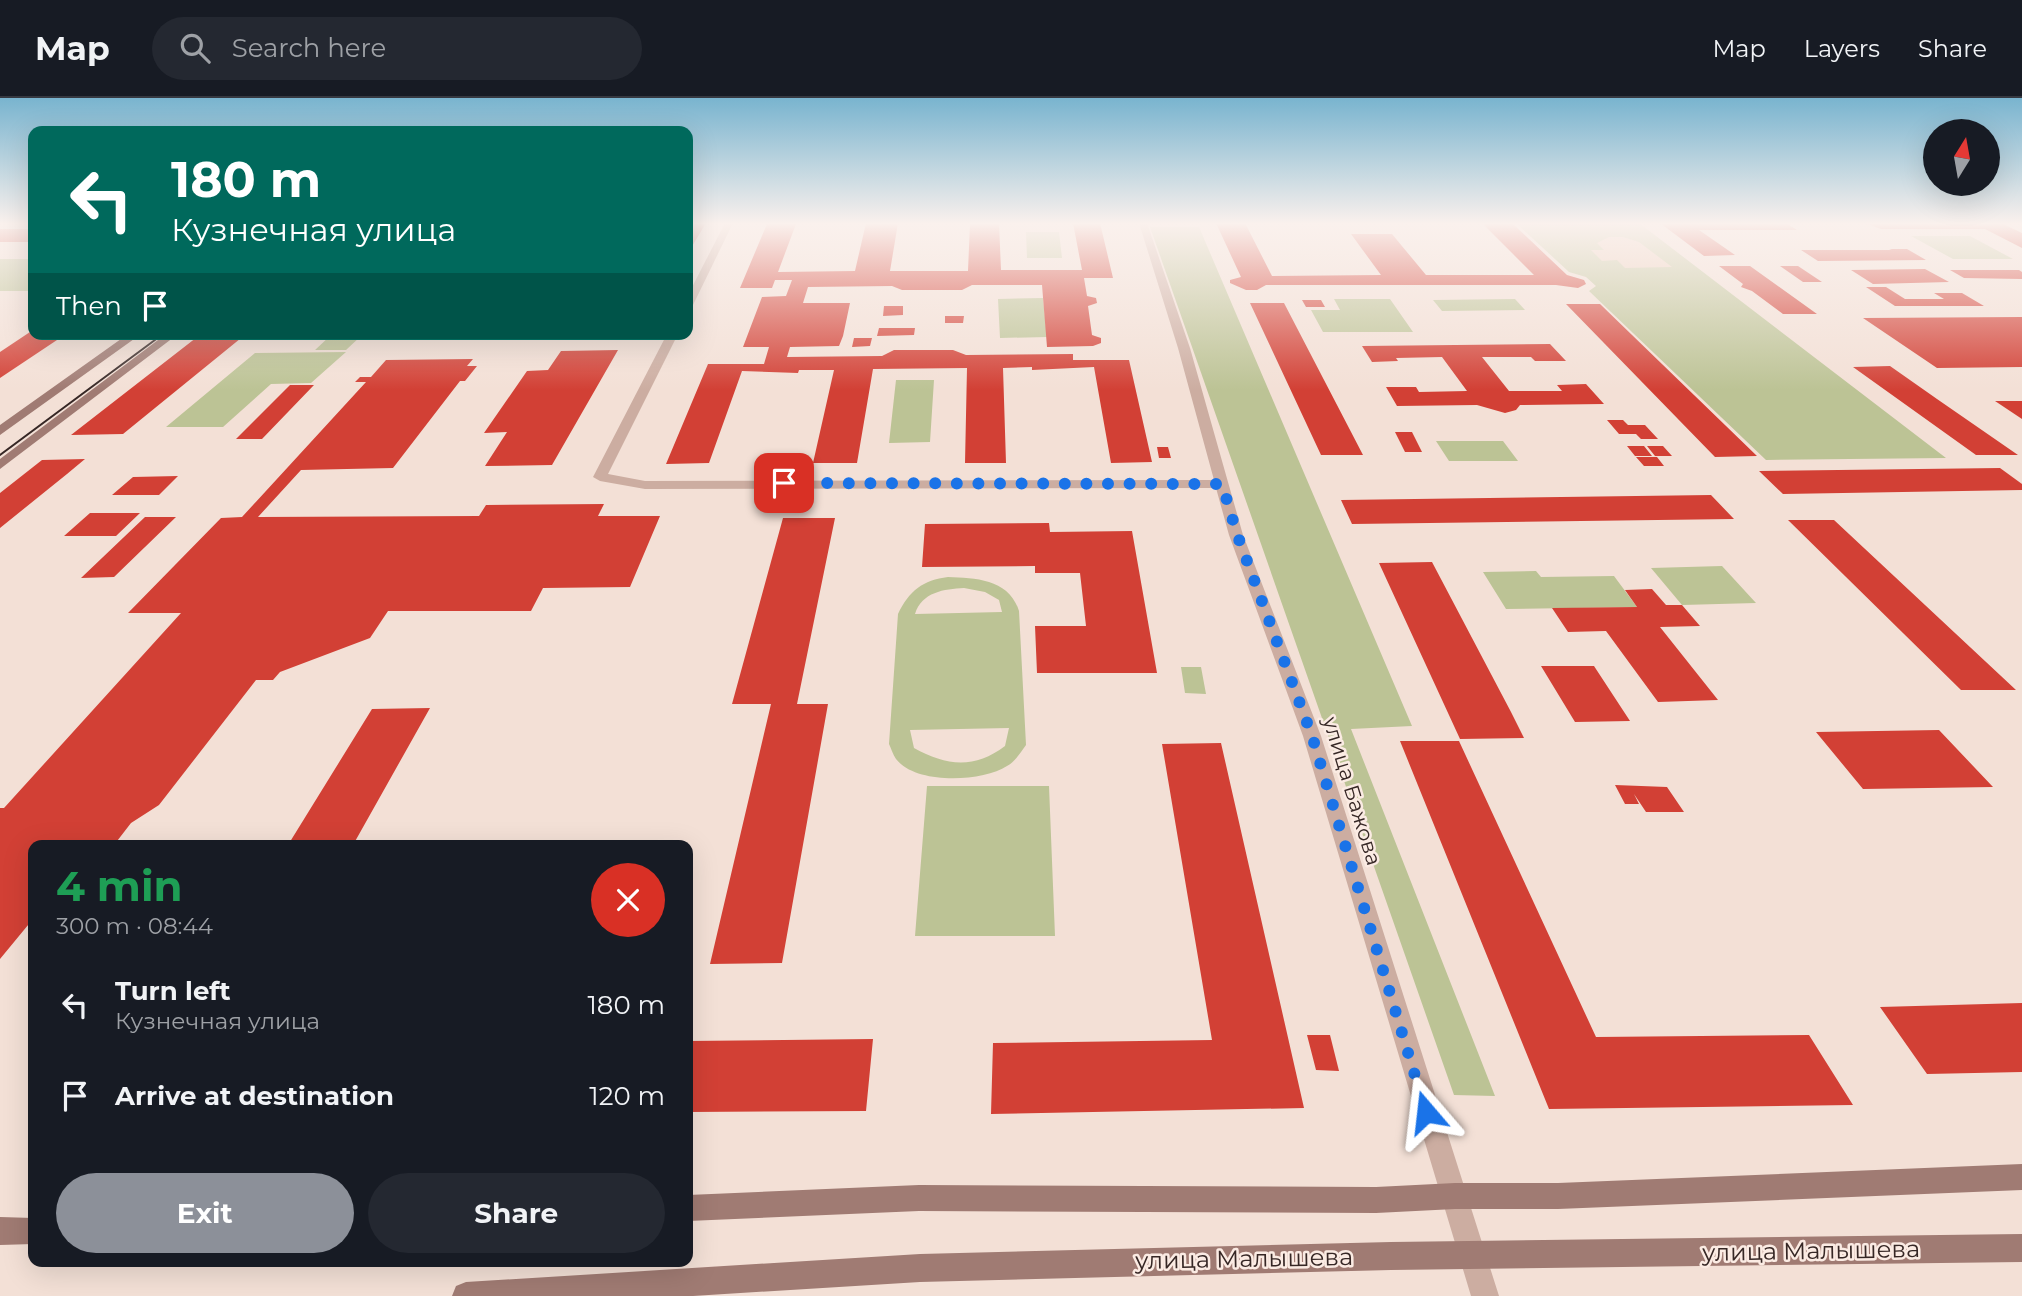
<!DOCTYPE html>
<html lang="en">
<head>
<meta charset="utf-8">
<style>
  :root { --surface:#171b24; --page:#242831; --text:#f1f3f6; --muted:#9ea1a6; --line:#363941; --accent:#8c9099 }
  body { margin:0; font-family:Montserrat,sans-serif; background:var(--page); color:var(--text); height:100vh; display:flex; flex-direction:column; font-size:26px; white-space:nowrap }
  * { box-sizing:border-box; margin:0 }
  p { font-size:23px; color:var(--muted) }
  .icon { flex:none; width:38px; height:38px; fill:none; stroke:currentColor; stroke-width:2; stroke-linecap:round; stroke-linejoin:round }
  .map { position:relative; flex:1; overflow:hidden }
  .drawer { position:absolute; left:28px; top:742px; width:665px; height:427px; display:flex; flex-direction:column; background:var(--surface); border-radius:14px; box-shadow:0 7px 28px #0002 }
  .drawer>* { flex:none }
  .guide { position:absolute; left:28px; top:28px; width:665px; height:214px; border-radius:14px; box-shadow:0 7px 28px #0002; background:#00695c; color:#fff; overflow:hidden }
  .needle { width:46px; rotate:11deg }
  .fabs { position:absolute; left:1923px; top:21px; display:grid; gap:14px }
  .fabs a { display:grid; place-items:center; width:77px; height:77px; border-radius:50%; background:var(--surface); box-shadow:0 7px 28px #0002; font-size:35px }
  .pin { position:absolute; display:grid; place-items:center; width:60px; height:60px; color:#fff; margin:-30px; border-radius:14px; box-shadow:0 4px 10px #0006 }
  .me { position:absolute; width:77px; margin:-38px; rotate:343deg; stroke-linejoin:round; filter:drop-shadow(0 0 5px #0008) }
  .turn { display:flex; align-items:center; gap:24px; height:147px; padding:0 28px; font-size:32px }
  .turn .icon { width:91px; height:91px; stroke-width:2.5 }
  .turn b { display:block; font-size:49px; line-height:60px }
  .then { display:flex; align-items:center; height:66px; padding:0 28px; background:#0003; gap:14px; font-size:26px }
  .round { display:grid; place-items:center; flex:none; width:74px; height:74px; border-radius:37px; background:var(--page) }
  .overview { display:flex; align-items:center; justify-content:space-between; height:119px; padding:0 28px }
  h1 { font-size:42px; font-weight:700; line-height:52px; color:#1e9e55 }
  .primary-button { display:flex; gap:14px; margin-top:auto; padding:14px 28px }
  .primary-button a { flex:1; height:80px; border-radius:42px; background:var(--accent); color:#fff; font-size:28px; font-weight:700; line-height:80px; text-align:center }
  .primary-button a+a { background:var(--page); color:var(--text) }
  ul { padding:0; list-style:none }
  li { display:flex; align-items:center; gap:21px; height:91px; padding:0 28px }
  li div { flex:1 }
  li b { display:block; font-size:26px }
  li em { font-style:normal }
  header { display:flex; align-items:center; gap:42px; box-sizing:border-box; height:98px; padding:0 35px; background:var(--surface); border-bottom:2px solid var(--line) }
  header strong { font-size:33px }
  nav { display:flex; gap:38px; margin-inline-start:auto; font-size:24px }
  .search { width:490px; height:63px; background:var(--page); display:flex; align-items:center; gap:18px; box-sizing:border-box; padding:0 24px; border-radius:38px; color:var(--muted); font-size:26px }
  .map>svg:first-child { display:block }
  .green { fill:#bcc395; fill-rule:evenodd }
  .plaza { fill:#edcebb }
  .building { fill:#d24035 }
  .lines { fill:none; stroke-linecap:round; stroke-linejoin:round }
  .minor { fill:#ccada1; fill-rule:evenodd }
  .secondary { fill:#a07b73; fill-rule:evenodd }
  .tram { stroke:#362725; stroke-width:2 }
  .route { stroke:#1a73e8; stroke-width:12; stroke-dasharray:0 21.6 }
  .labels { text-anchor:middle; stroke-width:5; stroke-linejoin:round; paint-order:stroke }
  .street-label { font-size:21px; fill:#362725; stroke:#fbebe3 }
  .near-street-label { font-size:24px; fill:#362725; stroke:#fbebe3 }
</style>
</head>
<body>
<header>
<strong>Map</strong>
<div class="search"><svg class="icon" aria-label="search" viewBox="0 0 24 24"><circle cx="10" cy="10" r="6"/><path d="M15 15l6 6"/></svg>Search here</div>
<nav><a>Map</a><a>Layers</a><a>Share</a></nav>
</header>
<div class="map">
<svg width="2022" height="1198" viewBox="0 0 2022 1198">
  <rect width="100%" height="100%" fill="#f3e0d6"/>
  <path class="green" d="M 1516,125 L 1639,125 L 1946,360 L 1766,362 L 1589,193 L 1596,188 L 1586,179 L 1569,174 Z
    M 1150,129 L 1199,129 L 1412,628 L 1351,631 L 1495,998 L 1454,997 Z
    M 1026,134 L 1059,134 L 1062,160 L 1027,160 Z
    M 1911,138 L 1970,138 L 2013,161 L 1953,161 Z
    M 0,161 L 33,161 L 33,193 L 0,193 Z
    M 1043,200 L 1047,239 L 1000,240 L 998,201 Z
    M 1334,201 L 1390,201 L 1413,234 L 1323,234 L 1311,212 L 1340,212 Z
    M 1515,201 L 1525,212 L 1442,213 L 1433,202 Z
    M 344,236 L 381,236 L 361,238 L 346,252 L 315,252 L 330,238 Z
    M 346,254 L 311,285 L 271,286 L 223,329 L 166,329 L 255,255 Z
    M 896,282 L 934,282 L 930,344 L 889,345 Z
    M 1436,343 L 1503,343 L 1518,363 L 1449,363 Z
    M 1722,468 L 1756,505 L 1682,507 L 1651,470 Z
    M 1536,473 L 1541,479 L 1614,478 L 1637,509 L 1506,511 L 1483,474 Z
    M 948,479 C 976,480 1009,481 1019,513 L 1026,647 C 1020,655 1015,664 1007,668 C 982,684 916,687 896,661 C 893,657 891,650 889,646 L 898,516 C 909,493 923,482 948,479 ZM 964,490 L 985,494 L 999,502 L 1002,514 L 915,516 C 922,494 944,491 964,490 ZM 1009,630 L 1005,648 C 975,671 946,668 914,650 L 910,632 Z
    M 1181,569 L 1201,569 L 1206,596 L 1185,595 Z
    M 927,688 L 1049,688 L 1055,838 L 915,838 Z"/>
  <path class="plaza" d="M 1609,139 L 1623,139 L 1639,144 L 1672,169 L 1625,170 L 1617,162 L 1602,163 L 1591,152 L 1604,152 L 1597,145 Z"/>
  <path class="building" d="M 688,125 L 706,125 L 688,155 Z
    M 866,125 L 898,125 L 890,173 L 968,173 L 970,125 L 999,125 L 1001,172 L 1082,172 L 1073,125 L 1100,125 L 1113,180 L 1084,180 L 1087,198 L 1096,200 L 1097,205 L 1088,208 L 1092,237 L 1101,240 L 1101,245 L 1093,248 L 1047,249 L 1042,187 L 972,187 L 962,192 L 902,192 L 892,188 L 808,189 L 803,205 L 850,205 L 843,238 L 839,248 L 790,249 L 787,259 L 882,258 L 894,252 L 953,252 L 966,257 L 1073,256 L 1073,262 L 1129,262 L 1152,364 L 1111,365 L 1094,269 L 1032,272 L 1032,269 L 1003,270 L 1006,365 L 965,365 L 967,270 L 873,271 L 857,365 L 813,365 L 834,272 L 799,272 L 798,275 L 742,273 L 709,365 L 666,366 L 708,266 L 764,266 L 769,249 L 743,249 L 762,199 L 786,198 L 792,182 L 775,182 L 772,190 L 740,190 L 767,126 L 796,126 L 778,174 L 855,173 Z
    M 1216,125 L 1245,125 L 1272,178 L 1381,177 L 1351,136 L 1392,136 L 1426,177 L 1534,177 L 1482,125 L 1512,125 L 1567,177 L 1584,182 L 1586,186 L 1578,190 L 1556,187 L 1266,187 L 1257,192 L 1246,192 L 1230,185 L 1230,182 L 1241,179 Z
    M 1660,125 L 1786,125 L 1797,132 L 1699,132 L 1735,157 L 1704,158 Z
    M 1865,125 L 2001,125 L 2022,135 L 2022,150 L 1985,131 L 1881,131 Z
    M 0,131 L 33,131 L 33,144 L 0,144 Z
    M 1889,151 L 1907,151 L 1926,162 L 1818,163 L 1801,152 L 1892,152 Z
    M 1719,168 L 1750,168 L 1817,216 L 1783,216 L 1752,193 L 1741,189 L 1743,186 Z
    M 1780,168 L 1798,168 L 1822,184 L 1803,184 Z
    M 1925,171 L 1949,184 L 1873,186 L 1851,172 Z
    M 1950,172 L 2019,172 L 2022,174 L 2022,181 L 1964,180 Z
    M 1866,189 L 1886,189 L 1905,201 L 1944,201 L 1934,195 L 1962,195 L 1984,208 L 1895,208 Z
    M 1302,202 L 1321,202 L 1325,209 L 1306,209 Z
    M 1250,205 L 1284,205 L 1363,357 L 1321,357 Z
    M 1566,206 L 1600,206 L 1757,358 L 1715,359 Z
    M 884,208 L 903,208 L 903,217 L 883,218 Z
    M 945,218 L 964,218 L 963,225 L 945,225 Z
    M 2022,219 L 2022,269 L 1937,270 L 1863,220 Z
    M 879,230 L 915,230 L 914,237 L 877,238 Z
    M 33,232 L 33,236 L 66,236 L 0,280 L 0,254 Z
    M 201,236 L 246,236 L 123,336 L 71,337 Z
    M 396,236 L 464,236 L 461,240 L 392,240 Z
    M 854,240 L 872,240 L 870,248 L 852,249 Z
    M 1550,246 L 1566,263 L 1535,263 L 1531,259 L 1482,259 L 1509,293 L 1562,293 L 1557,287 L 1586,286 L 1604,306 L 1520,307 L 1516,312 L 1505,315 L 1477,307 L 1397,308 L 1386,289 L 1416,289 L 1419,294 L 1467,293 L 1442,259 L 1396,260 L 1398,263 L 1372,264 L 1362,248 Z
    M 618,252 L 552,367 L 485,368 L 507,334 L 484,335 L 527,273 L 548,272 L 561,253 Z
    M 473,261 L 467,268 L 477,268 L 465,283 L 460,283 L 393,370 L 301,372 L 258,419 L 479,418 L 486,407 L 604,406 L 598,418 L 660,418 L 630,489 L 543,490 L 531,513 L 388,513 L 370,540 L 280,574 L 273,582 L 256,582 L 159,707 L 131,725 L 114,747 L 33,747 L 33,821 L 0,861 L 0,710 L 4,710 L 181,515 L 128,515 L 221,420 L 242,419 L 366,284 L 355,284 L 360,279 L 371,279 L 386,262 Z
    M 1890,268 L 1937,301 L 2018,357 L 1976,357 L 1853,269 Z
    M 290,287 L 314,287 L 262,341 L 236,341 Z
    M 1995,303 L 2022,303 L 2022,321 Z
    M 1607,322 L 1623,322 L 1628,327 L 1645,327 L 1658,341 L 1641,341 L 1636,336 L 1619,336 Z
    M 1395,334 L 1412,334 L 1422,354 L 1405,354 Z
    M 1627,348 L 1644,348 L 1652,358 L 1635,358 Z
    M 1647,348 L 1663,348 L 1672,358 L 1655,358 Z
    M 1157,349 L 1168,349 L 1171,360 L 1159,360 Z
    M 1636,359 L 1657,359 L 1664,368 L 1644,368 Z
    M 85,361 L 67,376 L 0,430 L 0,395 L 42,362 Z
    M 2000,370 L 2022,386 L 2022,392 L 1783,396 L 1759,373 Z
    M 178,378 L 159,397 L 112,397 L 133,379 Z
    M 1711,397 L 1734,421 L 1352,426 L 1341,402 Z
    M 90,415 L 140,415 L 116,438 L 64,438 Z
    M 145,419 L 176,419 L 114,479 L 81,480 Z
    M 783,420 L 835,420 L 797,606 L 828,606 L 782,865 L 710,866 L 771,606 L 732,606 Z
    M 1788,422 L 1834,422 L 2016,592 L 1961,592 Z
    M 1049,425 L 1050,434 L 1132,433 L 1157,575 L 1037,575 L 1035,528 L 1086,528 L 1080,475 L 1035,475 L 1035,468 L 922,469 L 925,426 Z
    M 1432,464 L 1511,614 L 1524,640 L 1460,641 L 1379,465 Z
    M 1652,491 L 1666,507 L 1682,507 L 1700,528 L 1660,529 L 1718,602 L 1658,604 L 1606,533 L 1568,534 L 1552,510 L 1637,509 L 1625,492 Z
    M 1541,568 L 1594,568 L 1630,623 L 1575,624 Z
    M 430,610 L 353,747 L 288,747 L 372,611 Z
    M 1939,632 L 1993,689 L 1863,691 L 1816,634 Z
    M 1400,643 L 1459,643 L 1596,939 L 1809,937 L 1853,1007 L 1549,1011 Z
    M 1221,645 L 1304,1010 L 991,1016 L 993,945 L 1212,942 L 1162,646 Z
    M 1615,687 L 1667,689 L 1684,714 L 1646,714 L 1634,696 L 1639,706 L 1625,706 Z
    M 2022,905 L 2022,974 L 1927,976 L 1880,909 Z
    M 1307,937 L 1330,937 L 1339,973 L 1316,972 Z
    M 873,941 L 866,1013 L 688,1014 L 688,943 Z"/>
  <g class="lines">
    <path class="minor" d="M 725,125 L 733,125 L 693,207 L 688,210 L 688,197 Z
      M 1139,125 L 1147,125 L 1190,250 L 1243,437 L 1321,638 L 1499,1198 L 1471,1198 L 1303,638 L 1229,437 L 1216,390 L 645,391 L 600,383 L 593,379 L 667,236 L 678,236 L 608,376 L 645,383 L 1214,382 L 1178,250 Z"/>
    <path class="secondary" d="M 128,236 L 141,236 L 0,337 L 0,327 Z
      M 166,236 L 178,236 L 0,371 L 0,361 Z
      M 2022,1066 L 2022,1092 L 1558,1111 L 1455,1111 L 1376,1115 L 919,1113 L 688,1123 L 688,1097 L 919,1087 L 1376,1089 L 1455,1085 L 1558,1085 Z
      M 0,1119 L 33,1120 L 33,1146 L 0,1147 Z
      M 2022,1136 L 2022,1164 L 1391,1172 L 920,1184 L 693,1198 L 452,1198 L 456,1188 L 466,1184 L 920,1156 L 1391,1144 Z"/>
    <path class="tram" d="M 0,357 L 163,236"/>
  </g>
  <linearGradient id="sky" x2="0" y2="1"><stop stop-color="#79b4cf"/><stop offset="0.43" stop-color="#faf1ed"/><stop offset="1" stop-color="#faf1ed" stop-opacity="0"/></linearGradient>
  <rect width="2022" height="292" fill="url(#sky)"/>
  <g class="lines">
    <path class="route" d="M 784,385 L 1222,386 L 1237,436 L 1312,638 L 1426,1014"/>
  </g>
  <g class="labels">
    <g class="street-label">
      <text transform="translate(1352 693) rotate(73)" y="7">улица Бажова</text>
    </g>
    <g class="near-street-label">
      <text transform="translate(1811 1153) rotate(-1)" y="8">улица Малышева</text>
      <text transform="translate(1244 1161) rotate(-1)" y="8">улица Малышева</text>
    </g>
  </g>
</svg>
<div class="fabs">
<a><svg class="needle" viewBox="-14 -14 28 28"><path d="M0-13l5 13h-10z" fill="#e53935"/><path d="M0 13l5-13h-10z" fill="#9ea1a6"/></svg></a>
</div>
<div class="pin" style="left:784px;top:385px;background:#d93025"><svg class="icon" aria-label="arrive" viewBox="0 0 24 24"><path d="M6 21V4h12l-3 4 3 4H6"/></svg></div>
<svg class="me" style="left:1426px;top:1014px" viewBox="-20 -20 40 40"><path d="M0-17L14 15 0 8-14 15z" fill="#1a73e8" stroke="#fff" stroke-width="4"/></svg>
<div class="guide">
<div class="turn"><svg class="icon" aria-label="left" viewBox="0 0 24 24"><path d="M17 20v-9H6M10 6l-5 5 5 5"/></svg><div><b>180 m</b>Кузнечная улица</div></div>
<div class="then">Then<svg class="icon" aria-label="arrive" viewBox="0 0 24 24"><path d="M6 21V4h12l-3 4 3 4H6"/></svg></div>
</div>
<section class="drawer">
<div class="overview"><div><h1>4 min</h1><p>300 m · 08:44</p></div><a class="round" style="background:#d93025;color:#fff"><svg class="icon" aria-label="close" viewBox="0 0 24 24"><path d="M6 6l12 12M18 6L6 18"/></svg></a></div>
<ul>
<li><svg class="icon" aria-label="left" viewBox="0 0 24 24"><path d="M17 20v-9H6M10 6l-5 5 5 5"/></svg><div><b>Turn left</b><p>Кузнечная улица</p></div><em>180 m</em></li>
<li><svg class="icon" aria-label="arrive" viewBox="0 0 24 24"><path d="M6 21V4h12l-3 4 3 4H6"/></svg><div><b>Arrive at destination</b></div><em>120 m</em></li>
</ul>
<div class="primary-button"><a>Exit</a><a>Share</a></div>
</section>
</div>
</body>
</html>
